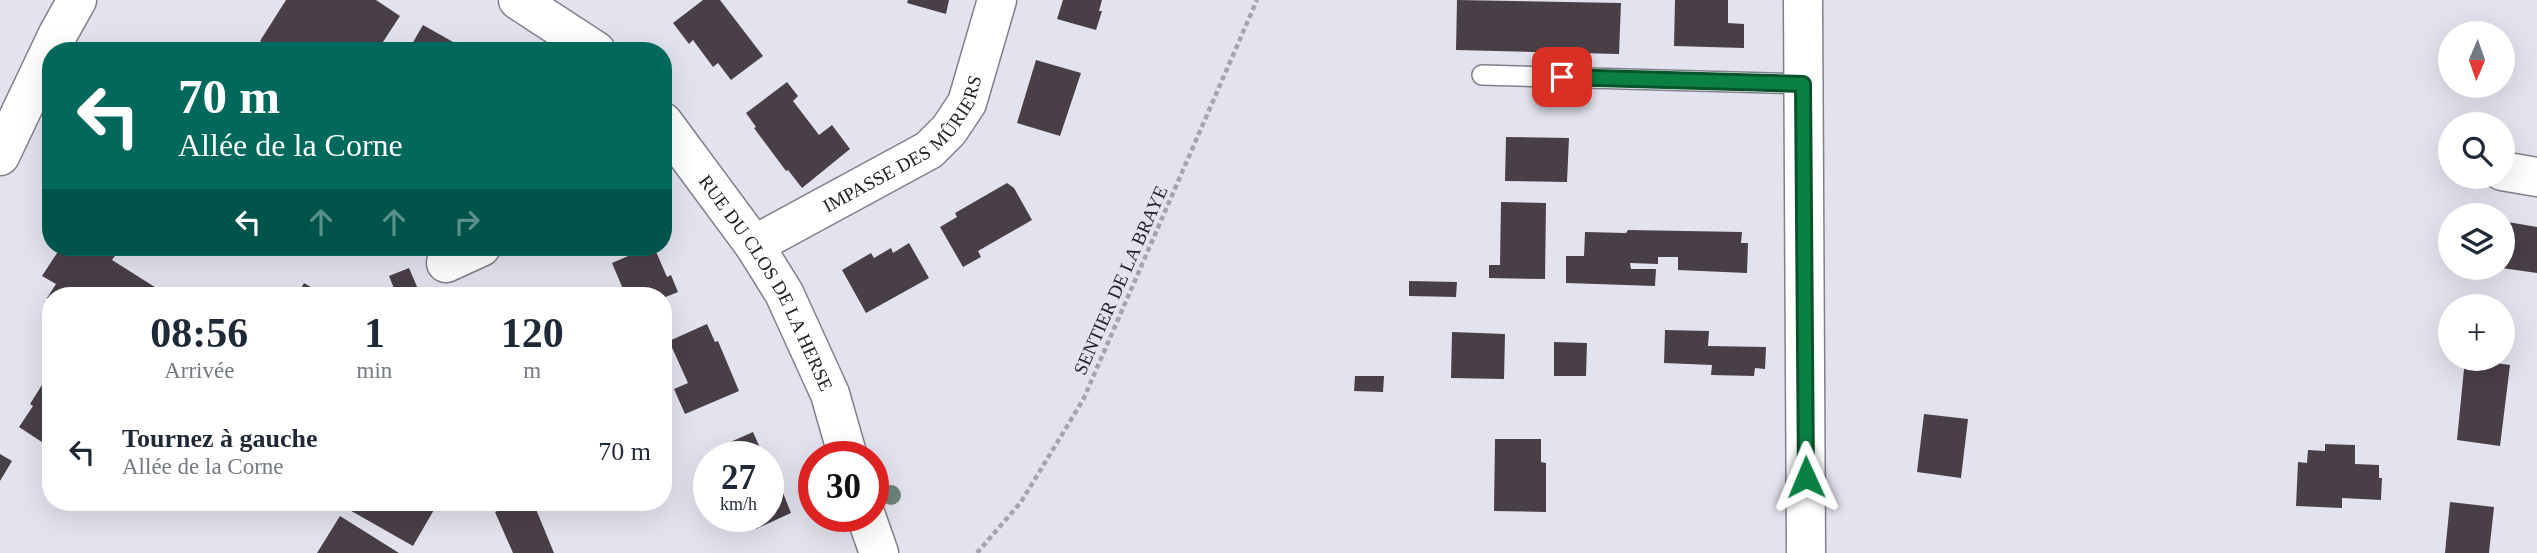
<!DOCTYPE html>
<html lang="fr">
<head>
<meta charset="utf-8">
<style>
  :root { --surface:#fff; --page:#f6f6f7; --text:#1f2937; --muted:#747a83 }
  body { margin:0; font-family:Georgia,serif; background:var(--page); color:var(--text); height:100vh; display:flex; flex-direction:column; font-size:26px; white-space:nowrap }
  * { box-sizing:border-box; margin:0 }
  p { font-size:23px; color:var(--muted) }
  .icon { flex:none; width:38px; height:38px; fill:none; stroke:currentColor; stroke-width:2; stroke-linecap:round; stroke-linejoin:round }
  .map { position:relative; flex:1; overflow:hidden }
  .drawer { position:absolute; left:42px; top:287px; width:630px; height:224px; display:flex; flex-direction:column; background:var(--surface); border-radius:28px; box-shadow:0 7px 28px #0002 }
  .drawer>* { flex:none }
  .guide { position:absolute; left:42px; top:42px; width:630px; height:214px; border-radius:28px; box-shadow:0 7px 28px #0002; background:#00695c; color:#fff; overflow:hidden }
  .needle { width:46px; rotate:182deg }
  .buttons { position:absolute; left:2438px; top:21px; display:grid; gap:14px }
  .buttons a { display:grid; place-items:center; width:77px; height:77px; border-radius:50%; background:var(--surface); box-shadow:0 7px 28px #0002; font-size:35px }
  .speed { position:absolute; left:693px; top:441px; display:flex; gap:14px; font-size:35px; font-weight:700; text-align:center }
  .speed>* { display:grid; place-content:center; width:91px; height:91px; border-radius:50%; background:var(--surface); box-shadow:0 7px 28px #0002; line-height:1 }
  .speed small { font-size:18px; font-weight:400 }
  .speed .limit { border:10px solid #d22; background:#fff; color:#111 }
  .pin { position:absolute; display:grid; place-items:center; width:60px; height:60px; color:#fff; margin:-30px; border-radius:14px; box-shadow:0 4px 10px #0006 }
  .me { position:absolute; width:77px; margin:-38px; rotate:359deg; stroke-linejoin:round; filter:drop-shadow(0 0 5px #0008) }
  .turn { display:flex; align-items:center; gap:24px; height:147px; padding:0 21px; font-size:32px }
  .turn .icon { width:91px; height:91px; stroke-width:2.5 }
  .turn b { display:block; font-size:49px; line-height:60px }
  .lanes { display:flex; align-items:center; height:66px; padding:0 21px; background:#0003; justify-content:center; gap:35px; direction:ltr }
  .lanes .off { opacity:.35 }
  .eta { display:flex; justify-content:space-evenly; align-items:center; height:119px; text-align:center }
  .eta b { font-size:42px; font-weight:700; line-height:49px }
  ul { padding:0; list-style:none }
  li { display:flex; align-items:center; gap:21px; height:91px; padding:0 21px }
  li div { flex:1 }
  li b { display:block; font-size:26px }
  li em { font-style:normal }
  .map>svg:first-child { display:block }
  .building { fill:#494047 }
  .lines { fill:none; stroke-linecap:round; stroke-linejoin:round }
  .service-casing { stroke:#80808b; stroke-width:22 }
  .minor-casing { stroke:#80808b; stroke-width:41 }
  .path { stroke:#a4a4ae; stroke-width:4.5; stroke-dasharray:5 3.5; stroke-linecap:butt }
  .service { stroke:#fff; stroke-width:19 }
  .minor { stroke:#fff; stroke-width:38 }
  .tree { fill:#6d847a }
  .route-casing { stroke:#07532c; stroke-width:18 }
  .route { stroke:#0b8043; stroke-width:12 }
  .labels { text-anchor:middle; stroke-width:7; stroke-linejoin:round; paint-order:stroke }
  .street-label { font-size:19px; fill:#222226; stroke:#e3e3ef }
</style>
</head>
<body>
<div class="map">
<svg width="2537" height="553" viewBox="0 0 2537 553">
  <rect width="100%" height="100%" fill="#e3e3ef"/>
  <path class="building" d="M 286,0 L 376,0 L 400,16 L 377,51 L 275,51 L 260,41 Z
    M 703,0 L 720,0 L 763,56 L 731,80 L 718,63 L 713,67 L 693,40 L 689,44 L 673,23 Z
    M 908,0 L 949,0 L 946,14 L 907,3 Z
    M 1063,0 L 1102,0 L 1099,11 L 1102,11 L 1096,30 L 1057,19 Z
    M 1457,0 L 1621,3 L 1619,54 L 1456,50 Z
    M 1675,0 L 1728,0 L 1728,23 L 1744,24 L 1744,48 L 1674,46 Z
    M 423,25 L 469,51 L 408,51 Z
    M 1036,60 L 1081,73 L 1060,136 L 1017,123 Z
    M 787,82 L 798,96 L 793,101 L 819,135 L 832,125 L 850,149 L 802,188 L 788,170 L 786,171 L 754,128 L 756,127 L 746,113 Z
    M 1506,137 L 1569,138 L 1567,182 L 1505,181 Z
    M 1007,183 L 1014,188 L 1032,220 L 978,251 L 981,257 L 963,267 L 940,227 L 957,217 L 955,213 Z
    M 1501,202 L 1546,203 L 1545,279 L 1489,278 L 1489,265 L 1500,265 Z
    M 2502,221 L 2537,227 L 2537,273 L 2502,268 Z
    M 1628,230 L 1742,232 L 1741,243 L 1748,243 L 1747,273 L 1678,270 L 1678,257 L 1658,257 L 1658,264 L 1630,263 L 1631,269 L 1656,269 L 1655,286 L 1566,283 L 1566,256 L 1584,256 L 1585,232 L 1626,233 Z
    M 909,243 L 929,278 L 866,313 L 842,270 L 871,253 L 874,258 L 891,248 L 893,253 Z
    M 61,247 L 121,247 L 112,260 L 169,296 L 73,296 L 70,294 L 69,296 L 51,296 L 51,301 L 47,298 L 56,284 L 42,276 Z
    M 649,247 L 654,247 L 667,277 L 671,275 L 678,292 L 663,298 L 663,296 L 626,296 L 612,263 Z
    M 409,268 L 421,296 L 397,296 L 389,276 Z
    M 1409,281 L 1457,282 L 1456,297 L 1409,296 Z
    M 304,283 L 326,296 L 297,296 Z
    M 707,324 L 715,342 L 718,341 L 739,391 L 685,414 L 674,389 L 688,383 L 669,341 Z
    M 1665,330 L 1709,331 L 1708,346 L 1766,347 L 1765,369 L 1755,368 L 1754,376 L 1711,375 L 1712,365 L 1664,363 Z
    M 1452,332 L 1505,334 L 1504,379 L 1451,378 Z
    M 1554,342 L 1587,343 L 1586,376 L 1554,376 Z
    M 2465,359 L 2510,365 L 2500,446 L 2457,440 Z
    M 1355,376 L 1384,376 L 1383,392 L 1354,391 Z
    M 47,377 L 51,380 L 51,448 L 19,427 L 33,406 L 30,404 Z
    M 1924,414 L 1968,419 L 1961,478 L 1917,472 Z
    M 753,432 L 764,457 L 712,457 L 710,451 Z
    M 1495,439 L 1541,439 L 1541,462 L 1546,463 L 1546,512 L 1494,511 Z
    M 2325,444 L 2355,445 L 2355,464 L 2379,465 L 2379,478 L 2382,478 L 2381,500 L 2342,498 L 2342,508 L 2296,506 L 2298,462 L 2307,463 L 2308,450 L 2325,451 Z
    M 0,454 L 12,461 L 0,481 Z
    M 768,455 L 791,513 L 756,529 L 750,516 L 768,516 Z
    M 349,502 L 425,502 L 435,508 L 413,546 L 346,508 Z
    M 519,502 L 533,502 L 554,553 L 513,553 L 495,512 Z
    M 2450,502 L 2494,507 L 2489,553 L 2445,553 Z
    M 340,516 L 399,553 L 317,553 Z"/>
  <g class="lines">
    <defs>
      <path id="service" d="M 1482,75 L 1803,84"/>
      <g id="minor">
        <path d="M 518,0 L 596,51"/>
        <path d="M 1803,0 L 1806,553"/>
        <path id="s1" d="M 663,122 L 754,245 L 784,293 L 830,394 L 848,457"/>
        <path d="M 0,156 L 58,34 L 77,0"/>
        <path d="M 2502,171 L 2537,177"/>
        <path id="s2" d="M 754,245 L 929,150 L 949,130 L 967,103 L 997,0"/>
        <path d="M 446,263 L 481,247"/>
        <path d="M 866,516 L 879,553"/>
      </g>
    </defs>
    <use href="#service" class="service-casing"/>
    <use href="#minor" class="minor-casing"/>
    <path class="path" d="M 977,553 L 1021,502 L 1083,400 L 1257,0"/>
    <use href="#service" class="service"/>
    <use href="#minor" class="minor"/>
  </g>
  <circle class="tree" cx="891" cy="495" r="10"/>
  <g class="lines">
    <defs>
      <path id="route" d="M 1562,77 L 1803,84 L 1806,477"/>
    </defs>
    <use href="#route" class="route-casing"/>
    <use href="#route" class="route"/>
  </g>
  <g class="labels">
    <g class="street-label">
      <text dy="7" stroke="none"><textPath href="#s2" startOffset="184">IMPASSE DES MÛRIERS</textPath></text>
      <text transform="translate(1120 280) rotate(-66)" y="7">SENTIER DE LA BRAYE</text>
      <text dy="7" stroke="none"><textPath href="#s1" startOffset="192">RUE DU CLOS DE LA HERSE</textPath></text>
    </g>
  </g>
</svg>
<div class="buttons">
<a><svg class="needle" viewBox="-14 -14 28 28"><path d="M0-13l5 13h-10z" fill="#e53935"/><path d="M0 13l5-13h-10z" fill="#747a83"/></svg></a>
<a><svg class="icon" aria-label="search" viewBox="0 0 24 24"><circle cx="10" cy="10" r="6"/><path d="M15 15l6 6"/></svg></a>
<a><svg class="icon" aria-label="layers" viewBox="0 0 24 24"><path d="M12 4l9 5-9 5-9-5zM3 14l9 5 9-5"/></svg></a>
<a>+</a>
</div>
<div class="speed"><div>27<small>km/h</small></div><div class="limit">30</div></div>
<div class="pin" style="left:1562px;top:77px;background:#d93025"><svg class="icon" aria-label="arrive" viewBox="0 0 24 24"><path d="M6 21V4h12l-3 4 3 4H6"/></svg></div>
<svg class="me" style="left:1806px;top:477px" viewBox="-20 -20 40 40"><path d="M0-17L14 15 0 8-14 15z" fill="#0b8043" stroke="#fff" stroke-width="4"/></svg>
<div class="guide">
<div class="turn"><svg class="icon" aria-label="left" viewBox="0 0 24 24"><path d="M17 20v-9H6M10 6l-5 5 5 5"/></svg><div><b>70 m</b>Allée de la Corne</div></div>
<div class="lanes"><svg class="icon" aria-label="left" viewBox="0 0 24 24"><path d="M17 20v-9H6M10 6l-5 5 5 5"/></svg><svg class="icon off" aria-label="ahead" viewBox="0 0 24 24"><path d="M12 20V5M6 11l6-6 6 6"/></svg><svg class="icon off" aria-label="ahead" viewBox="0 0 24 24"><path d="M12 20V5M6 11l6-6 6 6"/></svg><svg class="icon off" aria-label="right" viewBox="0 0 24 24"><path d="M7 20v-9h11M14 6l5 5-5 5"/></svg></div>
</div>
<section class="drawer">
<div class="eta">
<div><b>08:56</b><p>Arrivée</p></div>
<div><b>1</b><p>min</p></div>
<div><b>120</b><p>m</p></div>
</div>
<ul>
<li><svg class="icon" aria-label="left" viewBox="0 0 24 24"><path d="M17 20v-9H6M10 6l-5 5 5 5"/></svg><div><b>Tournez à gauche</b><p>Allée de la Corne</p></div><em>70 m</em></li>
</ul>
</section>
</div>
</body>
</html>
